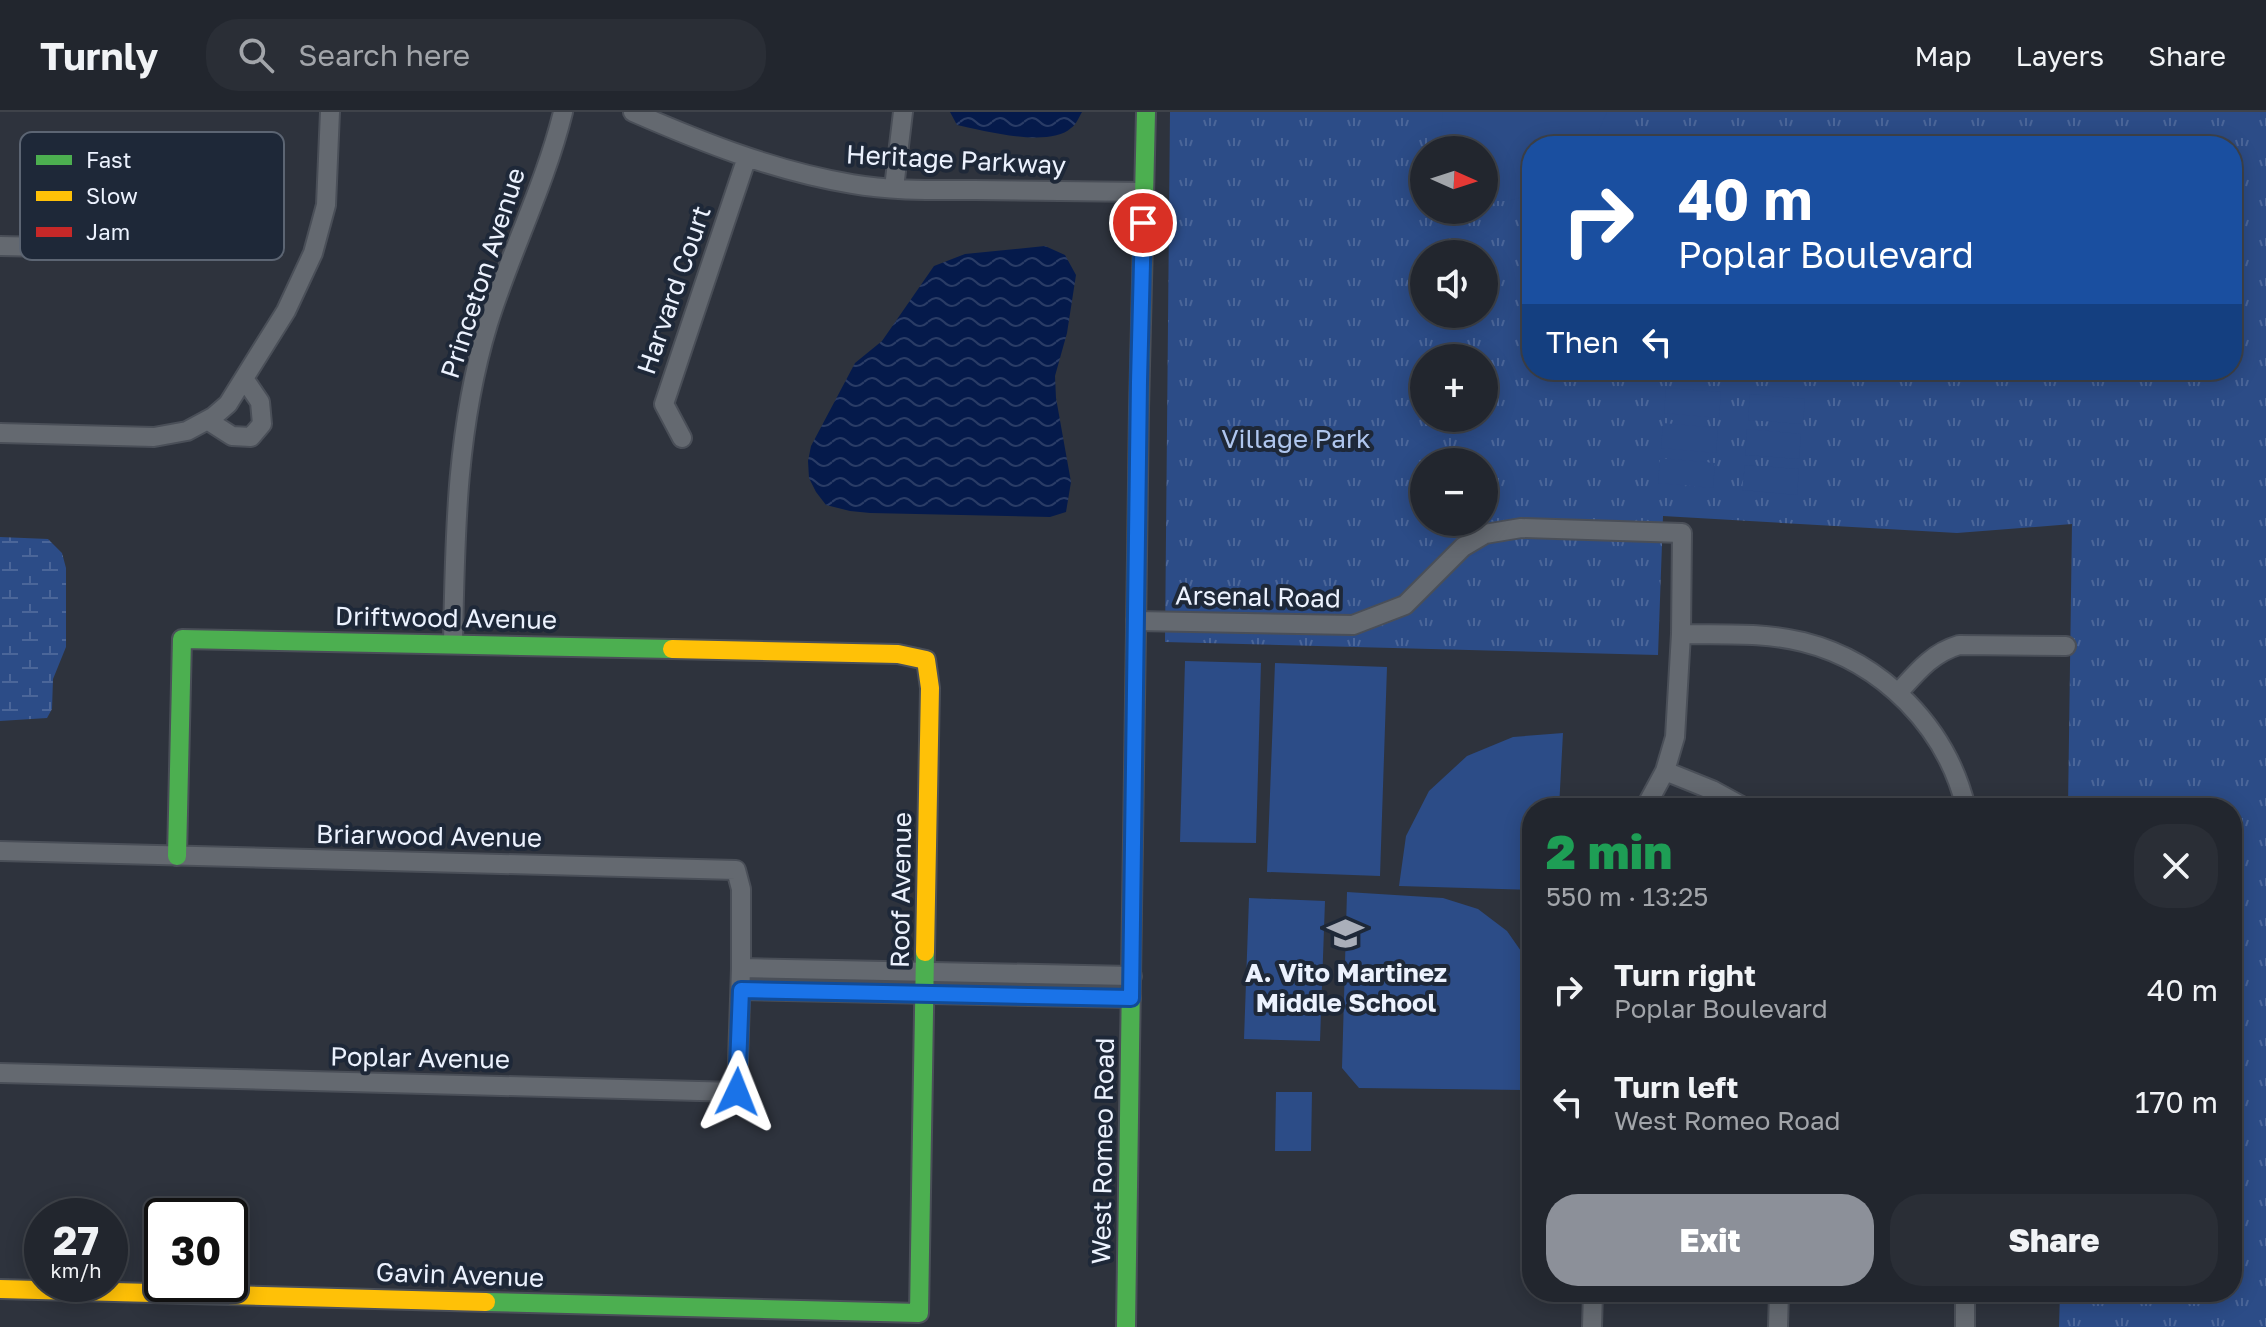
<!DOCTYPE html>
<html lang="en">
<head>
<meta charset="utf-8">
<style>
  :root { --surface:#22262e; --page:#2a2e36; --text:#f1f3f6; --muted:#a2a5aa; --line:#3f434a; --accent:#8c9099 }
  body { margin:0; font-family:"Golos Text",sans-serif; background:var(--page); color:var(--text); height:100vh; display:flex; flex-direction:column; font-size:30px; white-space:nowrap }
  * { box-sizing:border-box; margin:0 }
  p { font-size:26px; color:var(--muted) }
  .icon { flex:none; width:44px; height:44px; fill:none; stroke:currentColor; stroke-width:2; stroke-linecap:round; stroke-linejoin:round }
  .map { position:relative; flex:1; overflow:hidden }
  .panel { position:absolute; left:1522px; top:686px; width:720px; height:504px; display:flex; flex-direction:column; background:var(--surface); border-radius:32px; box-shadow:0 4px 20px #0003,0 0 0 2px var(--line) }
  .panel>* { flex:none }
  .hud { position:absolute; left:1522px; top:24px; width:720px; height:244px; border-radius:32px; box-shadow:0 4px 20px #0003,0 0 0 2px var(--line); background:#1a4fa0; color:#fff; overflow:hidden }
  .needle { width:52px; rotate:93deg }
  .controls { position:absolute; left:1410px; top:24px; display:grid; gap:16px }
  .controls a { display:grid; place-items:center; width:88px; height:88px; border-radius:50%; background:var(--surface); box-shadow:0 4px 20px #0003,0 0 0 2px var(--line); font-size:40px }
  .speed { position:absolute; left:24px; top:1086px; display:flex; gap:16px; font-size:40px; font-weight:700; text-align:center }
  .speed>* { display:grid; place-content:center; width:104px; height:104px; border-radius:50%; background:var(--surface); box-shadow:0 4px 20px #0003,0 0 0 2px var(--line); line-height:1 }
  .speed small { font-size:20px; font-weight:400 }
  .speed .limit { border:4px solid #111; border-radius:12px; background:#fff; color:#111 }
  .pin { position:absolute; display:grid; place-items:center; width:68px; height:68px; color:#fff; margin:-34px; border:4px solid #fff; border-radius:50%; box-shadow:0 2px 8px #0007 }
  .me { position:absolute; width:88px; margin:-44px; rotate:2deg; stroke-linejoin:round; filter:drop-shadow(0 0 6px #0008) }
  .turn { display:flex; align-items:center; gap:28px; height:168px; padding:0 24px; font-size:36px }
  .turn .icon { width:104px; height:104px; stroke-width:2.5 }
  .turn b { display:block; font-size:56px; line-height:68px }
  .then { display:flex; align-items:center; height:76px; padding:0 24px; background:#0003; gap:16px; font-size:30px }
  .round { display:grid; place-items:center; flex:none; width:84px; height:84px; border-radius:32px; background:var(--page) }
  .summary { display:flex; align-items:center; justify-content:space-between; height:136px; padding:0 24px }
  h1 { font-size:48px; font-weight:800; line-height:60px; color:#1e9e55 }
  .primary-button { display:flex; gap:16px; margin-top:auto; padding:16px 24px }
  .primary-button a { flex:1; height:92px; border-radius:32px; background:var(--accent); color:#fff; font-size:32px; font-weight:800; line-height:92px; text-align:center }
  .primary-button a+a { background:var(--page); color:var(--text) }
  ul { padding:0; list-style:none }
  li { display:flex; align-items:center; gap:24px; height:112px; padding:0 24px }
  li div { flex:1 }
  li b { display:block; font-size:30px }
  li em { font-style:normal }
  header { display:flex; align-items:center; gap:48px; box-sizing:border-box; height:112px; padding:0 40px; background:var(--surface); border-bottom:2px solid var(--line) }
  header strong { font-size:38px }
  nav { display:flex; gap:44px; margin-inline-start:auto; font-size:28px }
  .search { width:560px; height:72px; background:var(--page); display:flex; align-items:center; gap:20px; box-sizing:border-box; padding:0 28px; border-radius:32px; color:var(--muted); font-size:30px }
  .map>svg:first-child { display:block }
  .wetland { fill:url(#wetland-marsh) }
  .park { fill:url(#park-tufts); fill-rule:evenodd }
  .pitch { fill:#2c4c87 }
  .water { fill:url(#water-waves) }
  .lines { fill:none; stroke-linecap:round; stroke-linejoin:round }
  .street-casing { stroke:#4a4f58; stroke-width:22 }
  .fast-casing { stroke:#4a4f58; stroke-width:22 }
  .slow-casing { stroke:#4a4f58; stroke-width:22 }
  .jam-casing { stroke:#4a4f58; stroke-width:22 }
  .street { stroke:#646970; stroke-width:18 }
  .fast { stroke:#4caf50; stroke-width:18 }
  .slow { stroke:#ffc107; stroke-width:18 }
  .jam { stroke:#c62828; stroke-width:18 }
  .route-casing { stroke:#114b97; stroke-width:20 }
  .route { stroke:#1a73e8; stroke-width:14 }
  .labels { text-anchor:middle; stroke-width:8; stroke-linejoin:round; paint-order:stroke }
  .street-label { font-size:26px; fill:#ecf2fe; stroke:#1e2838 }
  .park-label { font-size:26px; fill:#afc6ee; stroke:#1e2838 }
  .poi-label { font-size:26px; font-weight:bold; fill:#ecf2fe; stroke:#1e2838 }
  .key { fill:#1e2838; stroke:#5c6573; stroke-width:2 }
  .key-label { font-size:22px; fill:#ecf2fe }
</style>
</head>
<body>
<header>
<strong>Turnly</strong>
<div class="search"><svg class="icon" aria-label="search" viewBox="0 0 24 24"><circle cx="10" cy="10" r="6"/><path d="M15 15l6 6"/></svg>Search here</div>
<nav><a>Map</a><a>Layers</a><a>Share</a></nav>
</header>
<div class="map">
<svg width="2266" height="1215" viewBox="0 0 2266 1215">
  <defs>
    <pattern id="wetland-marsh" width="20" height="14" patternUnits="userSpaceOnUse" patternTransform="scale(2)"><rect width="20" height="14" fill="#2c4c87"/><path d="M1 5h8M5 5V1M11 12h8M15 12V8" fill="none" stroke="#4b6699"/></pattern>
    <pattern id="park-tufts" width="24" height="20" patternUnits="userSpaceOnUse" patternTransform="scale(2)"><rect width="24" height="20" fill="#2c4c87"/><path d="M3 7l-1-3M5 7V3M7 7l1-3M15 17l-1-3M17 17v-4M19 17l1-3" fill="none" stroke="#4b6699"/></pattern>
    <pattern id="water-waves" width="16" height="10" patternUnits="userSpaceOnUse" patternTransform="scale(2)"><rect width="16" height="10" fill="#051a4b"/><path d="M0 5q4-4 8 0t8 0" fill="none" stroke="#2a3c66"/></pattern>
  </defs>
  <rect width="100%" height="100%" fill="#2e333d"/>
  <path class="wetland" d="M 0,425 L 48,427 L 62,441 L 66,456 L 66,535 L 53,567 L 52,597 L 47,606 L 0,609 Z"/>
  <path class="park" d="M 1170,0 L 2266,0 L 2266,1215 L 2059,1215 L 2060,1180 L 2232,1180 L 2232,696 L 2068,696 L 2072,412 L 1957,421 L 1663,404 L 1658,543 L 1165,530 ZM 1532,34 L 2232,34 L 2232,258 L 1532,258 ZM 1424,38 L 1484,38 L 1484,98 L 1424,98 ZM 1424,142 L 1484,142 L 1484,202 L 1424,202 ZM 1424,246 L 1484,246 L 1484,306 L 1424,306 ZM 1424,350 L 1484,350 L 1484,410 L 1424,410 Z"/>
  <path class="pitch" d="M 1443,0 L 1607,0 L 1592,34 L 1532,34 L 1532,82 L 1508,89 L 1484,89 L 1484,38 L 1440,38 Z
    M 1666,276 L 1721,280 L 1719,306 L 1664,301 Z
    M 1750,282 L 1805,287 L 1803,312 L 1748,308 Z
    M 1663,311 L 1718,316 L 1716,341 L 1661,336 Z
    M 1747,317 L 1801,322 L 1799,347 L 1745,343 Z
    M 1660,346 L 1715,351 L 1713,376 L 1658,371 Z
    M 1745,353 L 1799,357 L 1797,383 L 1742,378 Z
    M 1185,549 L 1261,551 L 1256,731 L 1180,730 Z
    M 1275,551 L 1387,555 L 1380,764 L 1267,760 Z
    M 1563,621 L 1559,696 L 1532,696 L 1532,778 L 1399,774 L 1406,724 L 1429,679 L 1467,644 L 1513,625 Z
    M 1347,780 L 1443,786 L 1478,797 L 1507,819 L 1528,849 L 1532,865 L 1532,920 L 1523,978 L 1359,976 L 1342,956 Z
    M 1249,786 L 1325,789 L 1320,929 L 1244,927 Z
    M 1276,980 L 1312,980 L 1311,1039 L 1275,1039 Z"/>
  <path class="water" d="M 950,0 L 1082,0 C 1079,5 1076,13 1071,16 C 1050,36 984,19 957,13 Z
    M 1045,134 L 1065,143 L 1076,163 L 1067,221 L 1055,264 L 1056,286 L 1071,370 L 1066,400 L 1050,405 L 870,401 L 850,399 L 826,393 L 816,380 L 809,366 L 808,349 L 811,334 L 855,251 L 882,229 L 934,154 L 965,142 Z"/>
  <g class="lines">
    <defs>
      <path id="street" d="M 633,0 C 704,31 775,59 852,72 C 891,79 934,78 974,78 C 1031,79 1087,79 1144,80
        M 894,76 L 903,0
        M 0,134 L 47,135 L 85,123
        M 207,308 L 232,324 L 251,325 L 262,312 L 260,290 L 245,268
        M 0,321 L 154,325 L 187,319 L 213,305 L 228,292 L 286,199 L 313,141 L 326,93 L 330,0
        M 682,326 L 664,292 L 747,45
        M 1136,509 L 1353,513 L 1405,493 L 1463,435 L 1485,422 L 1521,416 L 1682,421 L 1681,522 L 1675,625 L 1665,659 L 1645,696
        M 1681,522 C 1721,523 1764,520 1803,530 C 1883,550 1947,616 1966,696
        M 453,531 C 455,423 456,317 488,212 C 510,141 545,73 563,0
        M 1898,581 C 1917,560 1932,541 1959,533 L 2066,534
        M 1665,659 L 1712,678 L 1745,696
        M 0,739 L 736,758 L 741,777 L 741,856 L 737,980 L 0,961
        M 741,856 L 1132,864
        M 741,878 L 1131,886
        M 1592,1215 L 1593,1180
        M 1778,1215 L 1779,1180
        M 1965,1215 L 1965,1180"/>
      <path id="fast" d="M 1139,297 L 1146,0
        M 177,744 L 182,527 L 672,537
        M 486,1190 L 919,1201 L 925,840
        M 1126,1215 L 1136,519"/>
      <path id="slow" d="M 672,537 L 898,542 L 926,548 L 930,576 L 925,840
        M 0,1177 L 486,1190"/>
      <path id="jam" d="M 1136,519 L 1139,297"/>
    </defs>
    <use href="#street" class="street-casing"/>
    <use href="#fast" class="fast-casing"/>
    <use href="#slow" class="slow-casing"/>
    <use href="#jam" class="jam-casing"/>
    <use href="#street" class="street"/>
    <use href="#fast" class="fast"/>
    <use href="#slow" class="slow"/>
    <use href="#jam" class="jam"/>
  </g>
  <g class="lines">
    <defs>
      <path id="route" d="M 737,980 L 741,878 L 1131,886 L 1139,270 L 1143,111"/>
    </defs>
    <use href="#route" class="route-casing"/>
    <use href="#route" class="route"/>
  </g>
  <defs>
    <symbol id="school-bare" viewBox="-9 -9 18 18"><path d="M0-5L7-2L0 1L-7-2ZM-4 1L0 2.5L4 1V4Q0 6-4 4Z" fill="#aaafba" stroke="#1e2838" stroke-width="2.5" paint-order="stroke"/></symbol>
  </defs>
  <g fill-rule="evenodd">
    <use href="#school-bare" x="1320" y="796" width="51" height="51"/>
  </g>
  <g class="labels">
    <g class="street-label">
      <text transform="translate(956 48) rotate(3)" y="9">Heritage Parkway</text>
      <text transform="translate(483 161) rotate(-72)" y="9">Princeton Avenue</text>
      <text transform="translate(674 178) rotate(-71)" y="9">Harvard Court</text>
      <text transform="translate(1258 485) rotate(1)" y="9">Arsenal Road</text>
      <text transform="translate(446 506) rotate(1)" y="9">Driftwood Avenue</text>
      <text transform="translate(429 724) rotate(1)" y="9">Briarwood Avenue</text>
      <text transform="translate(901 778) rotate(-89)" y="9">Roof Avenue</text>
      <text transform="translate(420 946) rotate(1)" y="9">Poplar Avenue</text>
      <text transform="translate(1103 1039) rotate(-89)" y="9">West Romeo Road</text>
      <text transform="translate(460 1163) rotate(2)" y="9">Gavin Avenue</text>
    </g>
    <g class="park-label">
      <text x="1296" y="336">Village Park</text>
    </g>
    <g class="poi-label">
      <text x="1346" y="870">A. Vito Martinez<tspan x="1346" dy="30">Middle School</tspan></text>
    </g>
  </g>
  <rect x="20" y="20" width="264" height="128" rx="12" class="key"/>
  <rect x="36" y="43" width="36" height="10" fill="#4caf50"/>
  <rect x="36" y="79" width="36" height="10" fill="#ffc107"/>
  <rect x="36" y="115" width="36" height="10" fill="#c62828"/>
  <g class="key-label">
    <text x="86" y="56">Fast</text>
    <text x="86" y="92">Slow</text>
    <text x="86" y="128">Jam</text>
  </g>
</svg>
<div class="controls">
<a><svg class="needle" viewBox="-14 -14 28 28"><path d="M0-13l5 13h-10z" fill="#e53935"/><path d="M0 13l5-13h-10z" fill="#a2a5aa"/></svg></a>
<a><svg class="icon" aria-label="sound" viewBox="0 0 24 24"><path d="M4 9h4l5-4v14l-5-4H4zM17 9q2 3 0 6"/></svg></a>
<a>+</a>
<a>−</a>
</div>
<div class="speed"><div>27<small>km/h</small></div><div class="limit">30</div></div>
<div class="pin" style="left:1143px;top:111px;background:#d93025"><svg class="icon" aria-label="arrive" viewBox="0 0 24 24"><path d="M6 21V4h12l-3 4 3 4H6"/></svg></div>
<svg class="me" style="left:737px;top:980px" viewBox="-20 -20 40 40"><path d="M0-17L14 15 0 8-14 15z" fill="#1a73e8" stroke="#fff" stroke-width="4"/></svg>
<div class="hud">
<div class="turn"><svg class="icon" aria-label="right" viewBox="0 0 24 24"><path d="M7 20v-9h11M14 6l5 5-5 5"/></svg><div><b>40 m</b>Poplar Boulevard</div></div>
<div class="then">Then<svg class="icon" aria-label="left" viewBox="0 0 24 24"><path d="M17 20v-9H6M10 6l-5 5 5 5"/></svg></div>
</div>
<section class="panel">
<div class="summary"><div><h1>2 min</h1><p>550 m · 13:25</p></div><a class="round"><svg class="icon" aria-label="close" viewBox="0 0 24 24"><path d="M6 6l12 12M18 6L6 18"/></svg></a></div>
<ul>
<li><svg class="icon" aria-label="right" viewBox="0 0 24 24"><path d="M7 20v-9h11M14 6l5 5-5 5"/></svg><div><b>Turn right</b><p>Poplar Boulevard</p></div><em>40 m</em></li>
<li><svg class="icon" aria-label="left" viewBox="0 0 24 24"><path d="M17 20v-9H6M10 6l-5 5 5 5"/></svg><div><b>Turn left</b><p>West Romeo Road</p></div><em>170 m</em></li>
</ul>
<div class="primary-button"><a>Exit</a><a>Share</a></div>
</section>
</div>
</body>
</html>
